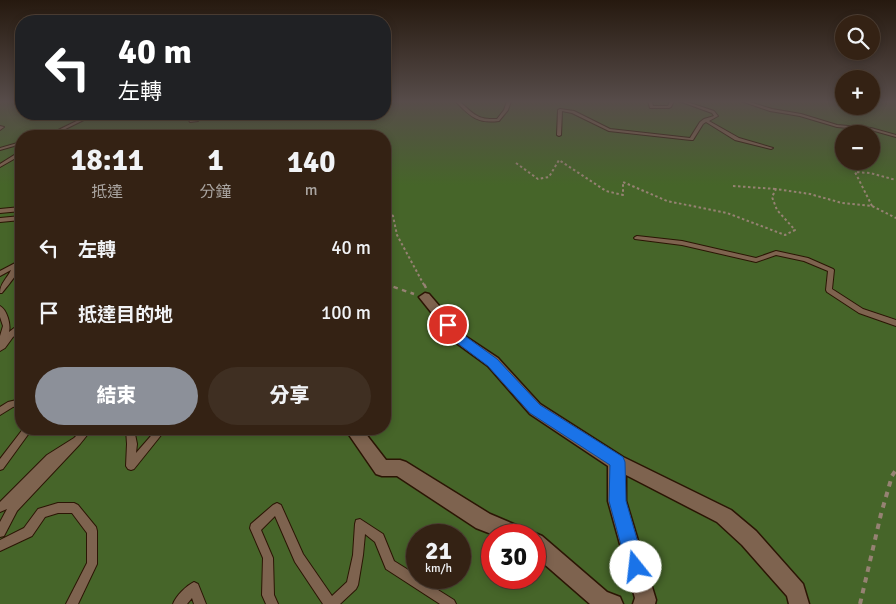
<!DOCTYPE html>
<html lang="zh-TW">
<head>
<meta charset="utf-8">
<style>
  :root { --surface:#342214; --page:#3f2f22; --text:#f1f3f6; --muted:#a9a4a0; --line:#4e3f34; --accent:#8c9099 }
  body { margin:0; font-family:Signika,"Noto Sans TC",sans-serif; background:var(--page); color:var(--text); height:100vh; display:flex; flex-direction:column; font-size:19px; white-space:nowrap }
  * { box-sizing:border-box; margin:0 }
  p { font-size:16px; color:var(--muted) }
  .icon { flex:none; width:28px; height:28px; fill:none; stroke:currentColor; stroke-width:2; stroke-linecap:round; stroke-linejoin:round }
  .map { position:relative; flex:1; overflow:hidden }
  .drawer { position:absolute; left:15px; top:130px; width:376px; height:305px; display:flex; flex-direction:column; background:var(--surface); border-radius:20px; box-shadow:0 2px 8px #0003,0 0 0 1px var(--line) }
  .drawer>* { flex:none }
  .banner { position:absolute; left:15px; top:15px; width:376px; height:105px; border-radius:20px; box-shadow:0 2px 8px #0003,0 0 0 1px var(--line); background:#202124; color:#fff; overflow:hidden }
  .fabs { position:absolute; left:835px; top:15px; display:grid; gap:10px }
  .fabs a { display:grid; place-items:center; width:45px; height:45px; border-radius:50%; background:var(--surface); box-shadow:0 2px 8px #0003,0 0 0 1px var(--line); font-size:25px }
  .speed { position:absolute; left:406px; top:524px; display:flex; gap:10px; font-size:25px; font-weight:700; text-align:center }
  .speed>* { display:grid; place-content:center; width:65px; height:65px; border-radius:50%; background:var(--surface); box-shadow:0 2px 8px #0003,0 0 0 1px var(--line); line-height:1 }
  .speed small { font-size:12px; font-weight:400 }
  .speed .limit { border:8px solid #d22; background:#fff; color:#111 }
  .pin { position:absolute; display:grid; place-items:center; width:42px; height:42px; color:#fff; margin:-21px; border:2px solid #fff; border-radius:50%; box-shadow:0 1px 5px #0007 }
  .me { position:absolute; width:55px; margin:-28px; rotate:344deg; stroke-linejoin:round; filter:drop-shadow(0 0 4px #0008) }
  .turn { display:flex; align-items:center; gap:18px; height:105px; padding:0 20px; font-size:22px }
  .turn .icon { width:65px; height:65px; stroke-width:2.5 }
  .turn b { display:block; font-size:35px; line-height:42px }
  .eta { display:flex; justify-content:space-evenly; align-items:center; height:85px; text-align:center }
  .eta b { font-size:30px; font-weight:800; line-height:35px }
  .primary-button { display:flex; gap:10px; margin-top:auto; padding:10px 20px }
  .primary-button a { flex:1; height:58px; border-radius:30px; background:var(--accent); color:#fff; font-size:20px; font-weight:800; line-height:58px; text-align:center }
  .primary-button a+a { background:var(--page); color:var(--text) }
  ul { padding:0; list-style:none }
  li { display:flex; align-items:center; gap:15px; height:65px; padding:0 20px }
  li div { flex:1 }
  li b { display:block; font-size:19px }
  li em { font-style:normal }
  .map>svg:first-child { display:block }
  .forest { fill:#466529; fill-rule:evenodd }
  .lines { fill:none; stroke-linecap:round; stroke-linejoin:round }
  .service-casing { stroke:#2b1504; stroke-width:2 }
  .minor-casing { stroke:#2b1504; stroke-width:3 }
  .path-far2 { stroke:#968273; stroke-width:2; stroke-dasharray:2.5 2.5; stroke-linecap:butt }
  .path-far1 { stroke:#968273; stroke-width:2.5; stroke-dasharray:4.5 4.5; stroke-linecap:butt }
  .path { stroke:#968273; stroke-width:4; stroke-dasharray:5.5 5.5; stroke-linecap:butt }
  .service { fill:#7e634f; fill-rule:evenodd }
  .minor { fill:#7e634f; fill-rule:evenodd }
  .route { fill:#1a73e8; stroke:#114b97 }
</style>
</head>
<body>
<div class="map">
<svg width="896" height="604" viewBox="0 0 896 604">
  <rect width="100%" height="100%" fill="#462e1b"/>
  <path class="forest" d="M 0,101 L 21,101 L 21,114 L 385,114 L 385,101 L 844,101 L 844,106 L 871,106 L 871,101 L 896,101 L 896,604 L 0,604 ZM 844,134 L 871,134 L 871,161 L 844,161 ZM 21,136 L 385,136 L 385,429 L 21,429 ZM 418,535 L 460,535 L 460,578 L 418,578 ZM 492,535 L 535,535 L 535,578 L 492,578 Z"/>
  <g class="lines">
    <defs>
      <path id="service" d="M 455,101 L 459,101 C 473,113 476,120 497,119 L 504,110 L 507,101 L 511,101 L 508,110 L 499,121 C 477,124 470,116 455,101 Z
        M 648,101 L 652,101 L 653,106 L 668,106 L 670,101 L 674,101 L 671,107 L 669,108 L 650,108 Z
        M 679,101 L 684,101 L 714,111 L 718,116 L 709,121 L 739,138 L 773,148 L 771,149 L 735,140 L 706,122 L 703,124 L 693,140 L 691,140 L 609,131 L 572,113 L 562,111 L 561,135 L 559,136 L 557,135 L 558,110 L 560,109 L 574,111 L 610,129 L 690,138 L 700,122 L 704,119 L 714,116 L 712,113 Z
        M 741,101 L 746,101 L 772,109 L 801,114 L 837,125 L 871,128 L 896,135 L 896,137 L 871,130 L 837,127 L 800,116 L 770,111 Z
        M 91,114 L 96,114 L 51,136 L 46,136 Z
        M 185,114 L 189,114 L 192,120 L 195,119 L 197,114 L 201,114 L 198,121 L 190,122 Z
        M 0,126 L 4,127 L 0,130 Z
        M 21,142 L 21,144 L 0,150 L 0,148 Z
        M 19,152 L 21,152 L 21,155 L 0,167 L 0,164 Z
        M 21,207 L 21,211 L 0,213 L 0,209 Z
        M 21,216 L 21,220 L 0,222 L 0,218 Z
        M 637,236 L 682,241 L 756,258 L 776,251 L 808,258 L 833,269 L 834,270 L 832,289 L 863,309 L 896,320 L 896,326 L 859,313 L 827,292 L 826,290 L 828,271 L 804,261 L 776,255 L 756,262 L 682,245 L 635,239 L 634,238 L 635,237 Z
        M 21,260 C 22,270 9,284 2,293 L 0,293 C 0,283 7,279 11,270 L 0,276 L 0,271 Z
        M 0,306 C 7,310 11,324 9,332 L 18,325 L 21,325 L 21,331 L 13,337 L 5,348 L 0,351 L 0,336 L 3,326 L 0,317 Z
        M 21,399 L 21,405 L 13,407 L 0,415 L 0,407 L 8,402 Z
        M 23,429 L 32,429 L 3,469 L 0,470 L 0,459 Z
        M 83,429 L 92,429 L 80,444 L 17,511 L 4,536 L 0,537 L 0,522 L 7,509 L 0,512 L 0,502 L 47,455 L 74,438 Z
        M 126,429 L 134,429 L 137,444 L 136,453 L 157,429 L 166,429 L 134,469 L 131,470 L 128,469 L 126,466 L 127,444 Z
        M 58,503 L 74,503 L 78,505 L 96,527 L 97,531 L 97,564 L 78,604 L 66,604 L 87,563 L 87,533 L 72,513 L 58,513 L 45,517 L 32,536 L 0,551 L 0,540 L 24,528 L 38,509 Z
        M 277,503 L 281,505 L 303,554 L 332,596 L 347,582 L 353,555 L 355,524 L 356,520 L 360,519 L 383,534 L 394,561 L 418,576 L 418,578 L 419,578 L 454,600 L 456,604 L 440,604 L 386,569 L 375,542 L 365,534 L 363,555 L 358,585 L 356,589 L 340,604 L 323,604 L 295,562 L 275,516 L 261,530 L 273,558 L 274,595 L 278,604 L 266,604 L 262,595 L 263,558 L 250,528 L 251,524 L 273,505 Z
        M 194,582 L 198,584 L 206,604 L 194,604 L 192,598 L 187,604 L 173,604 C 176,596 186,586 194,582 Z"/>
      <path id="minor" d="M 425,293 L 429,294 L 465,336 L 498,358 L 540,404 L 623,457 L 731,510 L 756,531 L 803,584 L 809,604 L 789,604 L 787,596 L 742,545 L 717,522 L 626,475 L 626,501 L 656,600 L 655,604 L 633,604 L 635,598 L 608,501 L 608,466 L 530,414 L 488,366 L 455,342 L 419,297 Z
        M 345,429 L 362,429 L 386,460 L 400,460 L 406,462 L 490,514 L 523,528 L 525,535 L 494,535 L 476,528 L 397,476 L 382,476 L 376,474 Z
        M 535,533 L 542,536 L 607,592 L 620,597 L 623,604 L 590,604 L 535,556 L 535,535 L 531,535 Z"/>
    </defs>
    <use href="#service" class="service-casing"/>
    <use href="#minor" class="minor-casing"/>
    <path class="path-far2" d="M 516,163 L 538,179 L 549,177 L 559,160 L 606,191 L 623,195 L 623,182 L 667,201 L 727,213 L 785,235 L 795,230 L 777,210 L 772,197 L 776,189 L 810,194 L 842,203 L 872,206 L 896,218
      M 733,186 L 776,189
      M 872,206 L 855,172 L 870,173 L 896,180
      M 385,208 L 393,216 L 397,235 L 424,285
      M 385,284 L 388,285"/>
    <path class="path-far1" d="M 385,284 L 414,294
      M 424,284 L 426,288"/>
    <path class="path" d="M 860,604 L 881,514 L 892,476 L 896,470"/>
    <use href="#service" class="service"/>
    <use href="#minor" class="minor"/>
  </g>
  <linearGradient id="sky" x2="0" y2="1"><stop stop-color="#26190f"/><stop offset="0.55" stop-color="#574c4a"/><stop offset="1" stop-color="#574c4a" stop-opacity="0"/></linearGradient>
  <rect width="896" height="185" fill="url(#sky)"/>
  <path class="route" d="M 448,321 L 453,322 L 465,336 L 497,359 L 540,405 L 623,457 L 625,462 L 626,501 L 645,567 L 643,573 L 636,576 L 630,573 L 627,567 L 609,501 L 610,465 L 530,413 L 488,366 L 456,342 L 443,325 Z"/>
</svg>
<div class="fabs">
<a><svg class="icon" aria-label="search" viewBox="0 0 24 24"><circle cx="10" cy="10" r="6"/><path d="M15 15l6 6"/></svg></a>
<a>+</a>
<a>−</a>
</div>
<div class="speed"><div>21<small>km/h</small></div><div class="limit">30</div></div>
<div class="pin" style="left:448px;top:325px;background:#d93025"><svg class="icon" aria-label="arrive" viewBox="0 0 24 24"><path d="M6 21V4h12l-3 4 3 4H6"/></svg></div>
<svg class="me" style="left:636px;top:567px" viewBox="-20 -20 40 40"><circle r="19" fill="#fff"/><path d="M0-13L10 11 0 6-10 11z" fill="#1a73e8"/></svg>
<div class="banner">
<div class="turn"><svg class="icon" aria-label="left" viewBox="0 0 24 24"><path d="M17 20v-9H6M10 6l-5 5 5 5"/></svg><div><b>40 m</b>左轉</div></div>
</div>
<section class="drawer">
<div class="eta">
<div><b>18:11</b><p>抵達</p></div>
<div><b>1</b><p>分鐘</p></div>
<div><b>140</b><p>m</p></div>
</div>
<ul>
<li><svg class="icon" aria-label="left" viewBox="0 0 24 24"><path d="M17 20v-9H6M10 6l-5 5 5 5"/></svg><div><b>左轉</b></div><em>40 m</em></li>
<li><svg class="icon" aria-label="arrive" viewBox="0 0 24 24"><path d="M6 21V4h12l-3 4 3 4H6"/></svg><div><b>抵達目的地</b></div><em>100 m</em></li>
</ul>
<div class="primary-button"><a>結束</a><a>分享</a></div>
</section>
</div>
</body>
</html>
